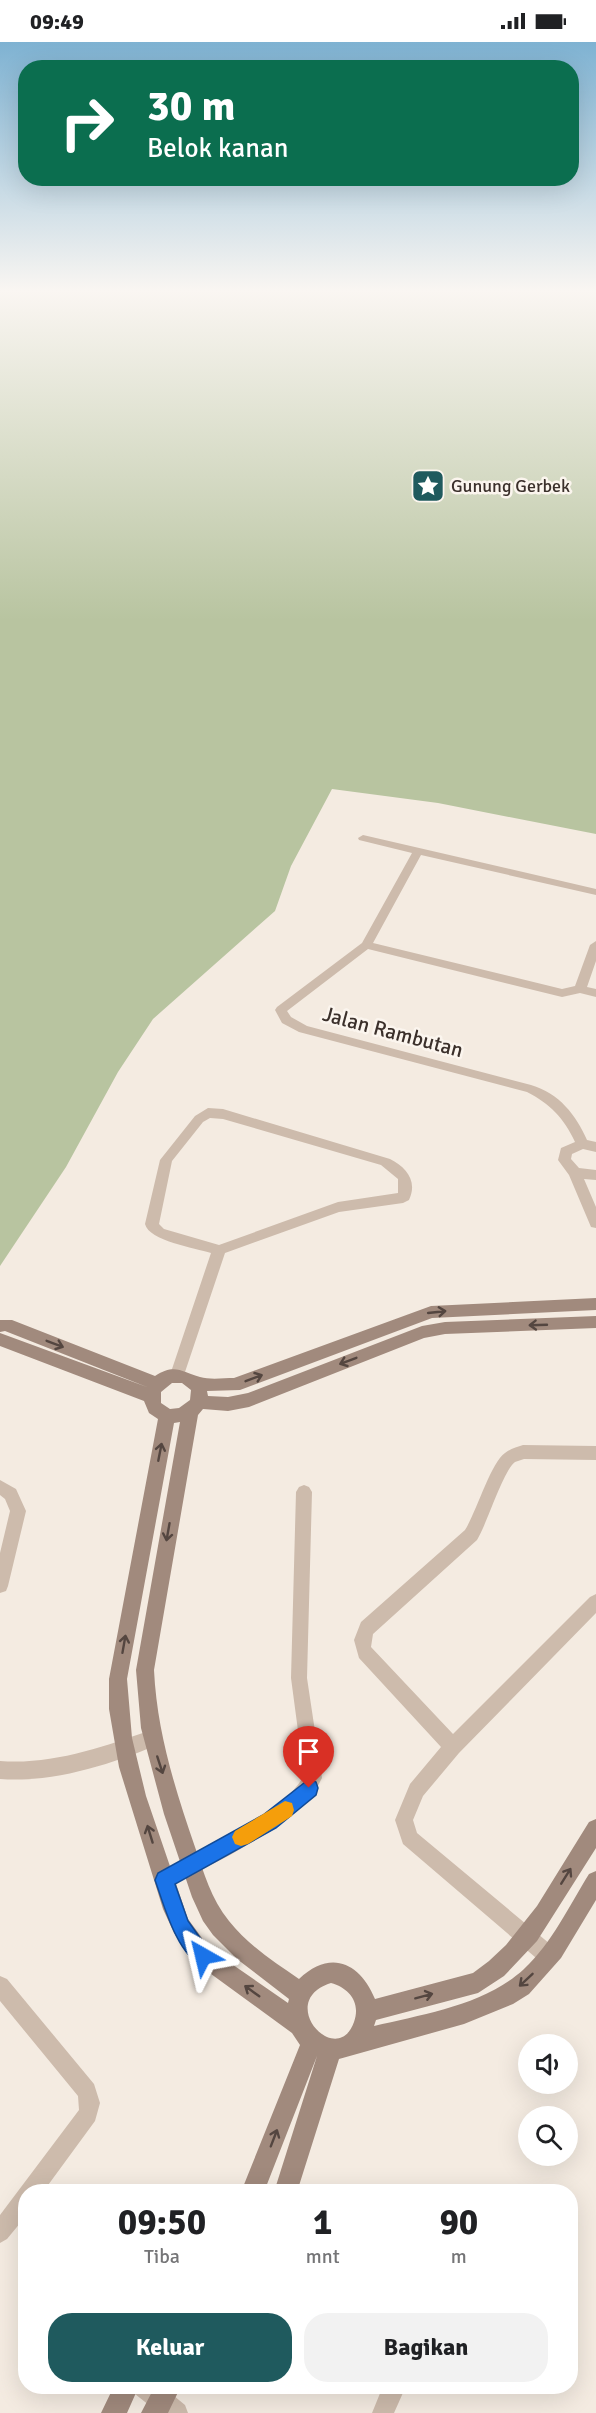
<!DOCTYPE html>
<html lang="id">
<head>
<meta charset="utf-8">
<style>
  :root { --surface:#fff; --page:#f2f2f2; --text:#202124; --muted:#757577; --accent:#1f5a5e }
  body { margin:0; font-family:Signika,sans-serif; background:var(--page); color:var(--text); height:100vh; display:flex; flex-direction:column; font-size:22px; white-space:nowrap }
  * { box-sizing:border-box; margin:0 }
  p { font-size:20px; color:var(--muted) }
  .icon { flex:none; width:33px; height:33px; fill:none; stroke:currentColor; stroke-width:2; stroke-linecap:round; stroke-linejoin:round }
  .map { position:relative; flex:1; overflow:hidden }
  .drawer { position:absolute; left:18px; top:2142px; width:560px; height:210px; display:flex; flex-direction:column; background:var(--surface); border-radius:24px; box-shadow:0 6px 24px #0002 }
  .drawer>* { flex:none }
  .guide { position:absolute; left:18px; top:18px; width:561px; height:126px; border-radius:24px; box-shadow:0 6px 24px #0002; background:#0b6e4f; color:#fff; overflow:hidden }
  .fabs { position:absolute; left:518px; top:1992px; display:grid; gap:12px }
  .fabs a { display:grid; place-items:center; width:60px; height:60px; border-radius:50%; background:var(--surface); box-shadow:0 6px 24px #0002; font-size:30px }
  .pin { position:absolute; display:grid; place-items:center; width:51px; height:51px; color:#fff; margin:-62px -26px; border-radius:50% 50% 50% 0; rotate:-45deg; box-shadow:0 0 6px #0007 }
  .pin .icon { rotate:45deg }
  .me { position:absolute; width:66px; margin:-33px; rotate:323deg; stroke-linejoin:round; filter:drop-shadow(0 0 4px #0008) }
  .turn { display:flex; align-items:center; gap:21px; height:126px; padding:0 30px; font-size:27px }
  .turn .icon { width:78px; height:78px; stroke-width:2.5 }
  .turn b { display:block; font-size:42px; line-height:51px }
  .eta { display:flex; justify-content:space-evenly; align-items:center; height:102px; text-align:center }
  .eta b { font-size:36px; font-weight:800; line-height:42px }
  .cta { display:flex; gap:12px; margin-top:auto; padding:12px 30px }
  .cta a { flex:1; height:69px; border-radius:24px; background:var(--accent); color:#fff; font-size:24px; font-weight:800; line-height:69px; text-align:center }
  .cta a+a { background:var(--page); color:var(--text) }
  .status { display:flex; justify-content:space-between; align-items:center; height:42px; padding:0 30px; background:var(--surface); direction:ltr }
  .status svg { height:16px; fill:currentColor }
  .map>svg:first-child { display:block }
  .green { fill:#b8c4a0 }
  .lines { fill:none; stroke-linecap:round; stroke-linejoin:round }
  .street { fill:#cdbbac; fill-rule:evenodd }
  .secondary { fill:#a18a7d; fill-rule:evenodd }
  .oneway { stroke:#544640 }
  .route { fill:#1a73e8; stroke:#114b97; stroke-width:1.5 }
  .slow { fill:#f59e0b }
  .labels { text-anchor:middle; stroke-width:5; stroke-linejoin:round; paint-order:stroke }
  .far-poi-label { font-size:18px; fill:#3b302b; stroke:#fbf5ee; text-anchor:start }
  .street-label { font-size:21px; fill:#3b302b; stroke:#fbf5ee }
</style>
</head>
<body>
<div class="status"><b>09:49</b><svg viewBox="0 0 49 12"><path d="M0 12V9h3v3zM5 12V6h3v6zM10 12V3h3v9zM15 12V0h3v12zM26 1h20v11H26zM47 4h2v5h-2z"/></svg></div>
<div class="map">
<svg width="596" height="2371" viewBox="0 0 596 2371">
  <rect width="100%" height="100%" fill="#f4ebe1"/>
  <path class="green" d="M 0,247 L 596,247 L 596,792 L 438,761 L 332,747 L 291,824 L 275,869 L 153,977 L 118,1030 L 66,1125 L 0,1224 Z"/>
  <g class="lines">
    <path class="street" d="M 363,793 L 596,847 L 596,853 L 421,813 L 373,901 L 562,947 L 575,944 L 590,903 L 596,899 L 596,919 L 587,945 L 596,947 L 596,955 L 580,951 L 562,955 L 368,907 L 287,969 L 291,975 L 307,984 L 531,1043 C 559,1051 576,1073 587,1098 L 596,1100 L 596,1110 L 583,1107 L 572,1112 L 571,1117 L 579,1126 L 596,1128 L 596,1138 L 584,1137 L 596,1165 L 596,1186 L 591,1185 L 569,1133 L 558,1118 L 561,1106 L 575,1100 C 564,1076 550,1062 527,1050 L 299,990 L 282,981 L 275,968 L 277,965 L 362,901 L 412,811 L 359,798 L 358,796 Z
      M 208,1066 L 223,1067 L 390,1117 C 406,1125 418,1139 409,1158 L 403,1161 L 339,1170 L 225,1211 L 184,1333 L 182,1337 L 177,1339 L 172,1337 L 170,1333 L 211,1211 C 195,1206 149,1199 145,1182 L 160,1118 L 195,1074 ZM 210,1076 L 223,1077 L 381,1123 L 398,1137 L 398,1151 L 338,1160 L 219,1203 L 164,1187 L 159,1182 L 172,1119 L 203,1080 Z
      M 523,1403 L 596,1404 L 596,1418 L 524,1417 C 521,1418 518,1419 515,1420 C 503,1429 487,1482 477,1498 L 373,1592 L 371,1605 L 453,1692 L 590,1555 L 596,1552 L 596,1571 L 459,1711 L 423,1754 L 413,1778 L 417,1791 L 556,1907 L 559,1914 L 556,1921 L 549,1924 L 542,1921 L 403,1802 L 395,1778 L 410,1742 L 441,1705 L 359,1616 L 354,1598 L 361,1580 L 465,1488 C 476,1471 491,1420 505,1411 C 510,1407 517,1405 523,1403 Z
      M 0,1438 L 16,1447 L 26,1469 L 8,1544 L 6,1549 L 0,1551 L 0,1511 L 10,1469 L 5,1457 L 0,1453 Z
      M 304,1443 L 309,1445 L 312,1450 L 307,1636 L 322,1736 L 311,1757 L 276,1786 L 230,1813 L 164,1847 L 157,1845 L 155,1838 L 157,1831 C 201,1809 278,1777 304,1734 L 291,1636 L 296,1450 L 299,1445 Z
      M 151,1688 L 157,1691 L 160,1697 L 157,1703 C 109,1723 53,1741 0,1737 L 0,1719 C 52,1723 103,1705 151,1688 Z
      M 0,1934 L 7,1937 L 94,2042 L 100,2061 L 95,2079 L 43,2150 L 26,2150 L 26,2174 L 7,2197 L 0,2201 L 0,2173 L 79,2068 L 78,2054 L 0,1959 Z
      M 132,2344 L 162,2344 L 185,2363 L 188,2371 L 159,2371 L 135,2352 Z
      M 383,2344 L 406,2344 L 394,2371 L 372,2371 Z"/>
    <path class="secondary" d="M 596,1256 L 596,1268 L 432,1276 L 240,1348 L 207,1349 L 208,1354 L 228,1355 L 248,1351 L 422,1284 L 445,1280 L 596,1274 L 596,1286 L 445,1292 L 424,1296 L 249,1365 L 228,1369 L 203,1367 L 198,1373 L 154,1628 C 157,1690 175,1747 195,1805 C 204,1831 211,1857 229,1879 C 248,1903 274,1920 299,1937 C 330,1907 360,1920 375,1957 L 473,1931 L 489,1919 L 506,1903 L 537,1864 L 589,1780 L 596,1777 L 596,1806 L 537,1899 L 504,1934 L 478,1951 L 376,1978 L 374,1984 C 424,1972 485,1963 524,1927 C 552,1901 569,1864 589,1832 L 596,1829 L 596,1858 L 561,1916 L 529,1952 L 513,1962 L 464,1982 L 339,2017 L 297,2150 L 274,2150 L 317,2014 L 264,2150 L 241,2150 L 300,2003 L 292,1991 L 196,1921 L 174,1891 L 163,1867 L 119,1725 L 109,1667 L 109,1637 L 158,1377 L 149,1371 L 144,1359 L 0,1304 L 0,1291 L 147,1345 L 5,1289 L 0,1290 L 0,1278 L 12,1278 L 155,1334 C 175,1321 182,1330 200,1335 C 210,1338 224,1336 234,1336 L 431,1264 ZM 172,1341 L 182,1341 L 191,1348 L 190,1358 L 179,1366 L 170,1367 L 161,1361 L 161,1350 ZM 180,1380 L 136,1628 L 141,1686 L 164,1772 L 192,1855 L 203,1879 L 213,1893 L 237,1917 L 289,1957 L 288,1961 L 210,1907 L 188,1877 L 146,1754 L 132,1696 L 127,1637 L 174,1381 ZM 331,1941 C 349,1946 361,1960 354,1980 C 337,2028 274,1959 331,1941 Z
      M 114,2344 L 139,2344 L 127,2371 L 101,2371 Z
      M 155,2344 L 181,2344 L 168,2371 L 141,2371 Z"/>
  </g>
  <defs><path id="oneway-shaft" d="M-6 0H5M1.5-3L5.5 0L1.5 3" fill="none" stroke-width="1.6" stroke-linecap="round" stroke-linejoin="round" transform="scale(1.5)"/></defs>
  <g class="oneway">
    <use href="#oneway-shaft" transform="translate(437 1270) rotate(-6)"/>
    <use href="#oneway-shaft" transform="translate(538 1283) rotate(178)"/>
    <use href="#oneway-shaft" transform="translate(55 1302) rotate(21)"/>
    <use href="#oneway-shaft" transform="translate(348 1319) rotate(159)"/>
    <use href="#oneway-shaft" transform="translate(254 1336) rotate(-21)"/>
    <use href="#oneway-shaft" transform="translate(160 1410) rotate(-79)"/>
    <use href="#oneway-shaft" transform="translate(168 1490) rotate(100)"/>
    <use href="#oneway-shaft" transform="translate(124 1602) rotate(-80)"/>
    <use href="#oneway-shaft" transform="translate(160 1723) rotate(72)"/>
    <use href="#oneway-shaft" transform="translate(150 1792) rotate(-107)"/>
    <use href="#oneway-shaft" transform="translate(566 1834) rotate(-58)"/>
    <use href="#oneway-shaft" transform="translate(526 1938) rotate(137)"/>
    <use href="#oneway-shaft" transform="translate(252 1949) rotate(-144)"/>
    <use href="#oneway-shaft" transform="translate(424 1954) rotate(-15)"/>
    <use href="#oneway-shaft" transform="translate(274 2096) rotate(-69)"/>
  </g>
  <linearGradient id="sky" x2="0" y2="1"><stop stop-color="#7eb2d2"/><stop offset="0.43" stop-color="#faf6f2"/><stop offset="1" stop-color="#faf6f2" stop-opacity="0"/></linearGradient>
  <rect width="596" height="579" fill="url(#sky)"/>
  <path class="route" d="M 309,1737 L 316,1740 L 318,1746 L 316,1753 L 276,1786 L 175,1842 L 188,1879 L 213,1914 L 210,1921 L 203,1924 C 177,1913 164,1863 155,1838 L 158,1831 L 263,1773 Z"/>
  <path class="slow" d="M 285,1759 L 292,1761 L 294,1768 L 292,1774 L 248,1802 L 241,1804 L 235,1802 L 232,1795 L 235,1789 Z"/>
  <defs>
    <symbol id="sight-square" viewBox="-11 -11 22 22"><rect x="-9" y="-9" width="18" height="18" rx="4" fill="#1f5a5e" stroke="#fbf5ee"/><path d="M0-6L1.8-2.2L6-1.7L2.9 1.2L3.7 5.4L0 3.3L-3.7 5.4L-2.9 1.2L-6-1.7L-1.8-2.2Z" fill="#fff"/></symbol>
  </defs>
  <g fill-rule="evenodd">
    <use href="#sight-square" x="409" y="425" width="38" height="38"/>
  </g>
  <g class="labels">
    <g class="far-poi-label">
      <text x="451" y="450">Gunung Gerbek</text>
    </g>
    <g class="street-label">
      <text transform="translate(393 990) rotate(15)" y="7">Jalan Rambutan</text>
    </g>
  </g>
</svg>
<div class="fabs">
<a><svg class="icon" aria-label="sound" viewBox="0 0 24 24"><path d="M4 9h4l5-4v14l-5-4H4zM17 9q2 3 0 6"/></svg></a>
<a><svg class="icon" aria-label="search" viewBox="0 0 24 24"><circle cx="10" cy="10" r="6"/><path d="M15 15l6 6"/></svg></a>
</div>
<div class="pin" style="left:309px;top:1746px;background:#d93025"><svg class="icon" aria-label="arrive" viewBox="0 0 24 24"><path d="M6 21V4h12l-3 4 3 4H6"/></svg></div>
<svg class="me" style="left:203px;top:1914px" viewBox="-20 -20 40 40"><path d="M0-17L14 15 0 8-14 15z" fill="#1a73e8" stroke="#fff" stroke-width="4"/></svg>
<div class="guide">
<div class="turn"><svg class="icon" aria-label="right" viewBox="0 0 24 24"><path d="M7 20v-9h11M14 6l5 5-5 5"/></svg><div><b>30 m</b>Belok kanan</div></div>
</div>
<section class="drawer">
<div class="eta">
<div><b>09:50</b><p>Tiba</p></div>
<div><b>1</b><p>mnt</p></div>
<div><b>90</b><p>m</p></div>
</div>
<div class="cta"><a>Keluar</a><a>Bagikan</a></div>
</section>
</div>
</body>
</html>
